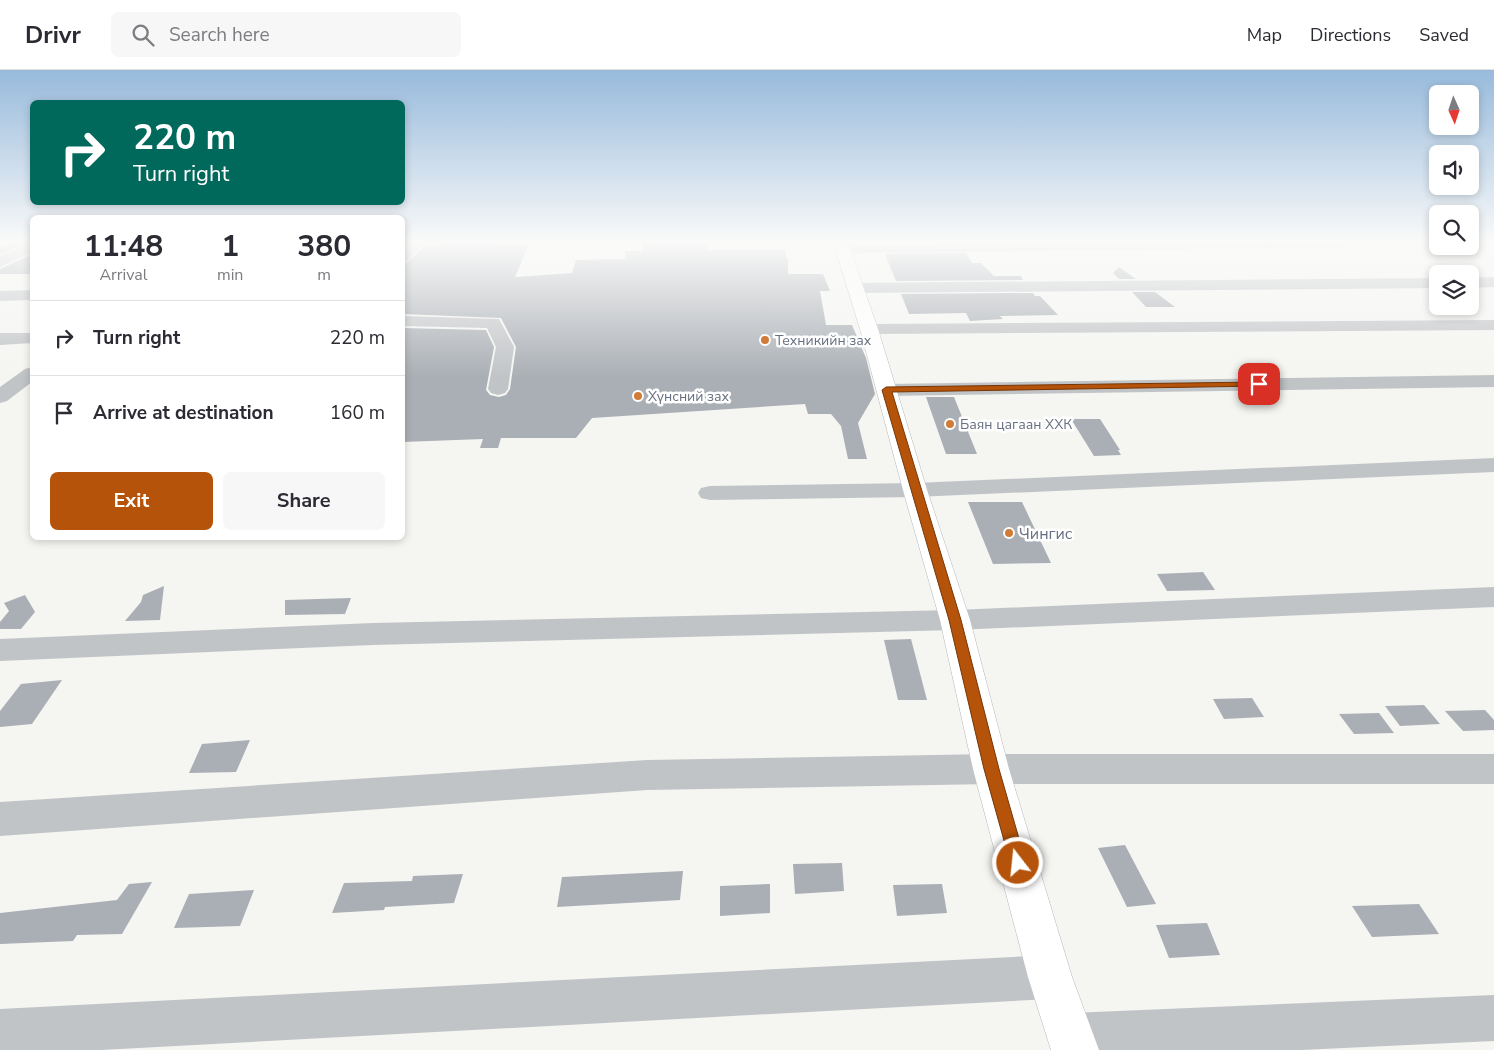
<!DOCTYPE html>
<html lang="en">
<head>
<meta charset="utf-8">
<style>
  :root { --surface:#fff; --page:#f7f7f7; --text:#2b2b33; --muted:#7c7c81; --line:#e1e1e2; --accent:#b45309 }
  body { margin:0; font-family:"Nunito Sans",sans-serif; background:var(--page); color:var(--text); height:100vh; display:flex; flex-direction:column; font-size:19px; white-space:nowrap }
  * { box-sizing:border-box; margin:0 }
  p { font-size:16px; color:var(--muted) }
  .icon { flex:none; width:28px; height:28px; fill:none; stroke:currentColor; stroke-width:2; stroke-linecap:round; stroke-linejoin:round }
  .map { position:relative; flex:1; overflow:hidden }
  .drawer { position:absolute; left:30px; top:145px; width:375px; height:325px; display:flex; flex-direction:column; background:var(--surface); border-radius:8px; box-shadow:0 2px 8px #0003 }
  .drawer>* { flex:none }
  .hud { position:absolute; left:30px; top:30px; width:375px; height:105px; border-radius:8px; box-shadow:0 2px 8px #0003; background:#00695c; color:#fff; overflow:hidden }
  .needle { width:32px; rotate:177deg }
  .buttons { position:absolute; left:1429px; top:15px; display:grid; gap:10px }
  .buttons a { display:grid; place-items:center; width:50px; height:50px; border-radius:8px; background:var(--surface); box-shadow:0 2px 8px #0003; font-size:25px }
  .pin { position:absolute; display:grid; place-items:center; width:42px; height:42px; color:#fff; margin:-21px; border-radius:10px; box-shadow:0 2px 8px #0006 }
  .me { position:absolute; width:55px; margin:-28px; rotate:344deg; stroke-linejoin:round; filter:drop-shadow(0 0 4px #0008) }
  .turn { display:flex; align-items:center; gap:18px; height:105px; padding:0 20px; font-size:22px }
  .turn .icon { width:65px; height:65px; stroke-width:2.5 }
  .turn b { display:block; font-size:35px; line-height:42px }
  .eta { display:flex; justify-content:space-evenly; align-items:center; height:85px; text-align:center }
  .eta b { font-size:30px; font-weight:700; line-height:35px }
  .action { display:flex; gap:10px; margin-top:auto; padding:10px 20px }
  .action a { flex:1; height:58px; border-radius:8px; background:var(--accent); color:#fff; font-size:20px; font-weight:700; line-height:58px; text-align:center }
  .action a+a { background:var(--page); color:var(--text) }
  ul { padding:0; list-style:none }
  li { display:flex; align-items:center; gap:15px; height:75px; padding:0 20px; border-top:1px solid var(--line) }
  li div { flex:1 }
  li b { display:block; font-size:19px }
  li em { font-style:normal }
  header { display:flex; align-items:center; gap:30px; box-sizing:border-box; height:70px; padding:0 25px; background:var(--surface); border-bottom:1px solid var(--line) }
  header strong { font-size:24px }
  nav { display:flex; gap:28px; margin-inline-start:auto; font-size:18px }
  .search { width:350px; height:45px; background:var(--page); display:flex; align-items:center; gap:12px; box-sizing:border-box; padding:0 18px; border-radius:8px; color:var(--muted); font-size:19px }
  .map>svg:first-child { display:block }
  .building { fill:#aaafb5 }
  .lines { fill:none; stroke-linecap:round; stroke-linejoin:round }
  .major-casing { stroke:#b5b7bb; stroke-width:1 }
  .minor { fill:#c1c4c7; fill-rule:evenodd }
  .major { fill:#fff; fill-rule:evenodd }
  .route { fill:#b45309; stroke:#753606 }
  .poi-dot { fill:#d07b37; stroke:#fff; stroke-width:2 }
  .labels { text-anchor:middle; stroke-width:5; stroke-linejoin:round; paint-order:stroke }
  .far-poi-label { font-size:14px; fill:#677080; stroke:#fff; text-anchor:start }
  .poi-label { font-size:16px; fill:#677080; stroke:#fff; text-anchor:start }
</style>
</head>
<body>
<header>
<strong>Drivr</strong>
<div class="search"><svg class="icon" aria-label="search" viewBox="0 0 24 24"><circle cx="10" cy="10" r="6"/><path d="M15 15l6 6"/></svg>Search here</div>
<nav><a>Map</a><a>Directions</a><a>Saved</a></nav>
</header>
<div class="map">
<svg width="1494" height="980" viewBox="0 0 1494 980">
  <rect width="100%" height="100%" fill="#f5f5f2"/>
  <path class="building" d="M 12,171 L 32,171 L 0,184 L 0,178 Z
    M 442,171 L 498,171 L 496,174 L 529,174 L 515,207 L 572,203 L 576,190 L 625,189 L 625,181 L 643,181 L 641,171 L 707,171 L 708,180 L 785,179 L 786,188 L 788,188 L 788,204 L 823,204 L 830,221 L 820,221 L 826,255 L 852,255 L 866,288 L 875,324 L 858,353 L 867,389 L 848,389 L 841,356 L 831,344 L 808,344 L 805,334 L 592,348 L 576,368 L 501,368 L 498,378 L 480,378 L 483,369 L 402,372 L 402,258 L 486,260 L 494,277 L 486,320 L 490,325 L 499,327 L 506,325 L 510,319 L 516,277 L 501,248 L 402,244 L 402,194 L 408,192 L 424,176 L 440,176 Z
    M 880,171 L 958,171 L 958,172 L 880,173 Z
    M 966,183 L 972,193 L 981,193 L 994,206 L 1021,206 L 1023,210 L 896,211 L 885,184 Z
    M 32,184 L 32,204 L 0,204 L 0,199 Z
    M 1119,197 L 1136,209 L 1119,209 L 1113,203 Z
    M 1132,222 L 1155,222 L 1175,237 L 1146,237 Z
    M 1033,223 L 1035,226 L 1040,226 L 1058,245 L 1000,246 L 1003,249 L 970,251 L 966,243 L 909,244 L 901,224 Z
    M 926,327 L 954,327 L 977,384 L 946,384 Z
    M 1071,349 L 1100,349 L 1120,380 L 1118,380 L 1121,385 L 1094,386 Z
    M 968,432 L 1022,432 L 1051,493 L 993,494 Z
    M 1203,502 L 1215,520 L 1167,521 L 1157,504 Z
    M 164,516 L 160,550 L 125,551 L 141,532 L 143,525 Z
    M 25,525 L 35,542 L 21,559 L 0,559 L 0,552 L 9,541 L 4,533 Z
    M 351,528 L 345,544 L 285,545 L 285,530 Z
    M 911,569 L 927,630 L 898,630 L 884,570 Z
    M 62,610 L 32,654 L 0,657 L 0,641 L 21,614 Z
    M 1252,628 L 1264,647 L 1224,649 L 1213,629 Z
    M 1424,635 L 1440,654 L 1400,656 L 1385,636 Z
    M 1485,640 L 1494,650 L 1494,660 L 1463,661 L 1445,641 Z
    M 1379,643 L 1394,663 L 1354,664 L 1339,644 Z
    M 250,670 L 236,702 L 189,703 L 202,674 Z
    M 1125,775 L 1156,834 L 1127,837 L 1098,778 Z
    M 842,793 L 844,821 L 795,824 L 793,794 Z
    M 683,801 L 680,830 L 557,837 L 562,807 Z
    M 463,804 L 454,833 L 385,837 L 384,840 L 332,843 L 344,813 L 412,811 L 413,806 Z
    M 152,812 L 122,864 L 77,865 L 73,871 L 0,874 L 0,843 L 117,830 L 129,814 Z
    M 770,814 L 770,843 L 720,846 L 720,816 Z
    M 942,814 L 947,843 L 897,846 L 893,815 Z
    M 254,820 L 240,856 L 174,858 L 189,824 Z
    M 1419,834 L 1439,864 L 1372,867 L 1352,836 Z
    M 1207,853 L 1220,885 L 1169,888 L 1156,855 Z"/>
  <g class="lines">
    <defs>
      <path id="major" d="M 833,171 L 847,171 L 878,259 L 927,420 L 970,550 L 1009,699 L 1072,907 L 1099,980 L 1051,980 L 1028,907 L 973,699 L 940,550 L 903,420 L 860,259 Z"/>
    </defs>
    <use href="#major" class="major-casing"/>
    <path class="minor" d="M 411,171 L 426,171 L 407,191 L 402,192 L 402,179 Z
      M 1250,171 L 1438,171 L 1438,176 L 1442,176 L 843,183 L 838,182 L 836,179 L 838,176 L 843,175 Z
      M 1470,171 L 1494,171 L 1494,176 L 1466,176 L 1470,176 Z
      M 32,173 L 32,182 L 0,197 L 0,186 Z
      M 1494,207 L 1494,217 L 1470,218 L 1470,208 Z
      M 1438,208 L 1438,218 L 856,223 L 850,221 L 848,218 L 850,215 L 856,213 Z
      M 32,220 L 32,230 L 0,231 L 0,221 Z
      M 402,246 L 499,249 L 514,277 L 508,319 L 505,323 L 498,325 L 491,323 L 488,319 L 496,277 L 487,258 L 402,256 Z
      M 1494,250 L 1494,260 L 869,264 L 863,263 L 860,259 L 863,255 L 869,254 Z
      M 0,263 L 32,263 L 32,273 L 0,275 Z
      M 32,297 L 32,312 L 7,331 L 0,333 L 0,317 L 25,299 Z
      M 1494,305 L 1494,317 L 886,326 L 879,324 L 876,320 L 879,316 L 886,314 Z
      M 1494,388 L 1494,402 L 915,427 L 710,430 L 701,428 L 698,423 L 701,418 L 710,416 L 915,413 Z
      M 1494,517 L 1494,537 L 955,560 L 373,575 L 0,591 L 0,569 L 373,553 L 955,540 Z
      M 991,684 L 1494,684 L 1494,714 L 991,714 L 647,720 L 0,766 L 0,732 L 647,690 Z
      M 1050,885 L 1066,891 L 1072,907 L 1066,923 L 1050,929 L 101,980 L 0,980 L 0,939 Z
      M 1494,925 L 1494,971 L 1301,980 L 1053,980 L 1047,967 L 1054,950 L 1071,943 Z"/>
    <use href="#major" class="major"/>
  </g>
  <linearGradient id="sky" x2="0" y2="1"><stop stop-color="#97badc"/><stop offset="0.56" stop-color="#fafaf9"/><stop offset="1" stop-color="#fafaf9" stop-opacity="0"/></linearGradient>
  <rect width="1494" height="308" fill="url(#sky)"/>
  <path class="route" d="M 1259,312 L 1262,313 L 1262,316 L 892,322 L 961,550 L 999,699 L 1026,793 L 1024,799 L 1018,801 L 1012,799 L 984,699 L 949,550 L 882,320 L 886,317 Z"/>
  <g class="poi-dot">
    <circle cx="765" cy="270" r="5"/>
    <circle cx="638" cy="326" r="5"/>
    <circle cx="950" cy="354" r="5"/>
    <circle cx="1009" cy="463" r="5"/>
  </g>
  <g class="labels">
    <g class="far-poi-label">
      <text x="775" y="275">Техникийн зах</text>
      <text x="648" y="331">Хүнсний зах</text>
      <text x="960" y="359">Баян цагаан ХХК</text>
    </g>
    <g class="poi-label">
      <text x="1019" y="469">Чингис</text>
    </g>
  </g>
</svg>
<div class="buttons">
<a><svg class="needle" viewBox="-14 -14 28 28"><path d="M0-13l5 13h-10z" fill="#e53935"/><path d="M0 13l5-13h-10z" fill="#7c7c81"/></svg></a>
<a><svg class="icon" aria-label="sound" viewBox="0 0 24 24"><path d="M4 9h4l5-4v14l-5-4H4zM17 9q2 3 0 6"/></svg></a>
<a><svg class="icon" aria-label="search" viewBox="0 0 24 24"><circle cx="10" cy="10" r="6"/><path d="M15 15l6 6"/></svg></a>
<a><svg class="icon" aria-label="layers" viewBox="0 0 24 24"><path d="M12 4l9 5-9 5-9-5zM3 14l9 5 9-5"/></svg></a>
</div>
<div class="pin" style="left:1259px;top:314px;background:#d93025"><svg class="icon" aria-label="arrive" viewBox="0 0 24 24"><path d="M6 21V4h12l-3 4 3 4H6"/></svg></div>
<svg class="me" style="left:1018px;top:793px" viewBox="-20 -20 40 40"><circle r="17" fill="#b45309" stroke="#fff" stroke-width="3"/><path d="M0-11L8 9 0 5-8 9z" fill="#fff"/></svg>
<div class="hud">
<div class="turn"><svg class="icon" aria-label="right" viewBox="0 0 24 24"><path d="M7 20v-9h11M14 6l5 5-5 5"/></svg><div><b>220 m</b>Turn right</div></div>
</div>
<section class="drawer">
<div class="eta">
<div><b>11:48</b><p>Arrival</p></div>
<div><b>1</b><p>min</p></div>
<div><b>380</b><p>m</p></div>
</div>
<ul>
<li><svg class="icon" aria-label="right" viewBox="0 0 24 24"><path d="M7 20v-9h11M14 6l5 5-5 5"/></svg><div><b>Turn right</b></div><em>220 m</em></li>
<li><svg class="icon" aria-label="arrive" viewBox="0 0 24 24"><path d="M6 21V4h12l-3 4 3 4H6"/></svg><div><b>Arrive at destination</b></div><em>160 m</em></li>
</ul>
<div class="action"><a>Exit</a><a>Share</a></div>
</section>
</div>
</body>
</html>
